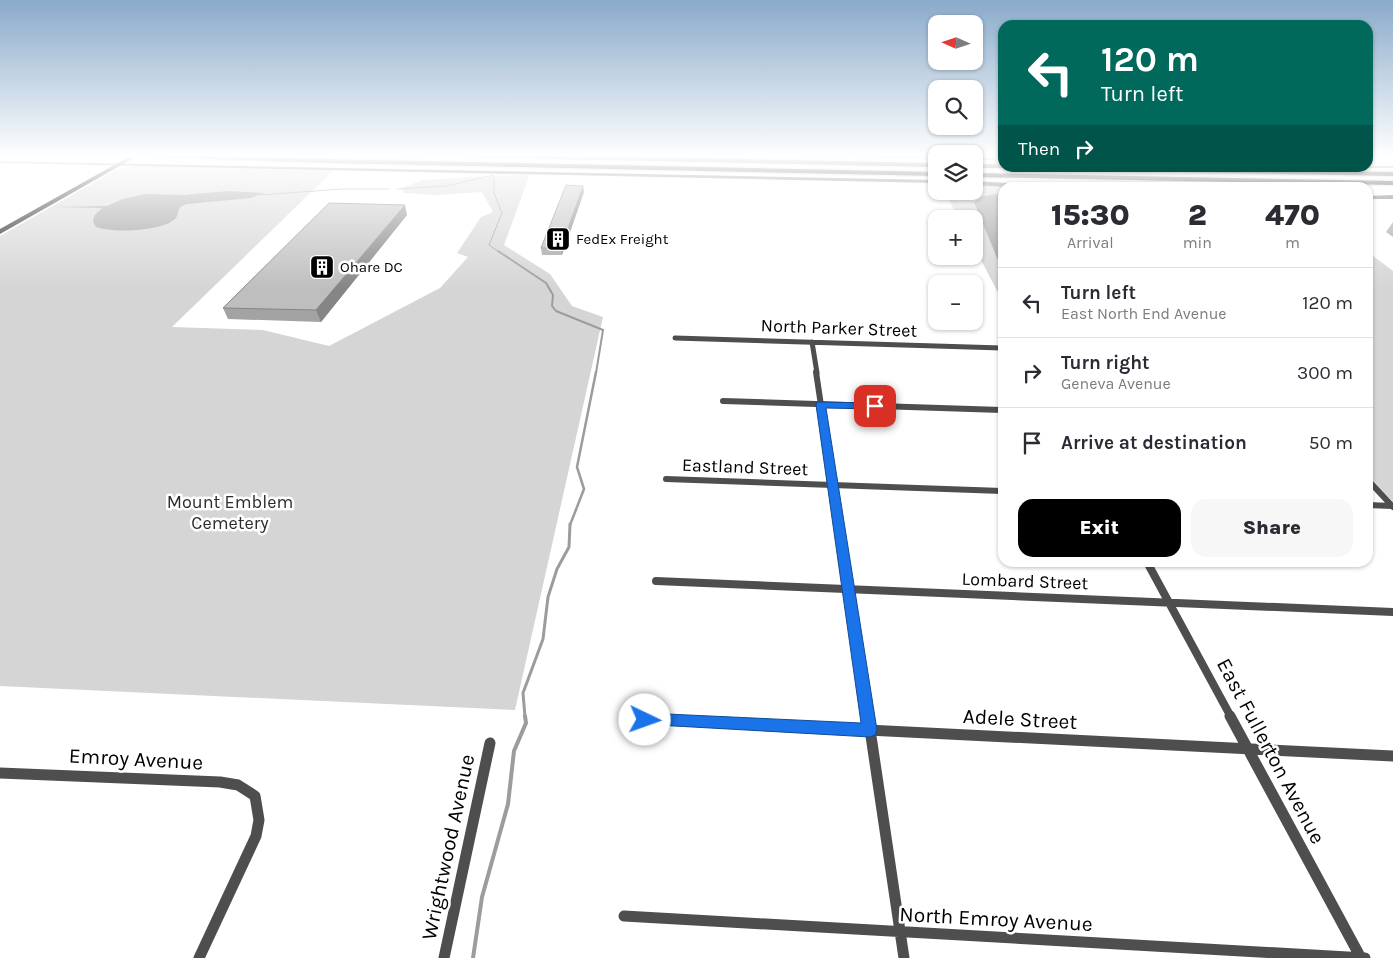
<!DOCTYPE html>
<html lang="en">
<head>
<meta charset="utf-8">
<style>
  :root { --surface:#fff; --page:#f7f7f7; --text:#2b2b33; --muted:#7c7c81; --line:#e1e1e2; --accent:#000 }
  body { margin:0; font-family:Karla,sans-serif; background:var(--page); color:var(--text); height:100vh; display:flex; flex-direction:column; font-size:19px; white-space:nowrap }
  * { box-sizing:border-box; margin:0 }
  p { font-size:16px; color:var(--muted) }
  .icon { flex:none; width:28px; height:28px; fill:none; stroke:currentColor; stroke-width:2; stroke-linecap:round; stroke-linejoin:round }
  .map { position:relative; flex:1; overflow:hidden }
  .details { position:absolute; left:998px; top:182px; width:375px; height:385px; display:flex; flex-direction:column; background:var(--surface); border-radius:15px; box-shadow:0 1px 4px #0004 }
  .details>* { flex:none }
  .banner { position:absolute; left:998px; top:20px; width:375px; height:152px; border-radius:15px; box-shadow:0 1px 4px #0004; background:#00695c; color:#fff; overflow:hidden }
  .needle { width:32px; rotate:273deg }
  .tools { position:absolute; left:928px; top:15px; display:grid; gap:10px }
  .tools a { display:grid; place-items:center; width:55px; height:55px; border-radius:10px; background:var(--surface); box-shadow:0 1px 4px #0004; font-size:25px }
  .pin { position:absolute; display:grid; place-items:center; width:42px; height:42px; color:#fff; margin:-21px; border-radius:10px; box-shadow:0 2px 8px #0006 }
  .me { position:absolute; width:55px; margin:-28px; rotate:93deg; stroke-linejoin:round; filter:drop-shadow(0 0 4px #0008) }
  .turn { display:flex; align-items:center; gap:18px; height:105px; padding:0 20px; font-size:22px }
  .turn .icon { width:65px; height:65px; stroke-width:2.5 }
  .turn b { display:block; font-size:35px; line-height:42px }
  .then { display:flex; align-items:center; height:48px; padding:0 20px; background:#0003; gap:10px; font-size:19px }
  .eta { display:flex; justify-content:space-evenly; align-items:center; height:85px; text-align:center }
  .eta b { font-size:30px; font-weight:800; line-height:35px }
  .primary-button { display:flex; gap:10px; margin-top:auto; padding:10px 20px }
  .primary-button a { flex:1; height:58px; border-radius:15px; background:var(--accent); color:#fff; font-size:20px; font-weight:800; line-height:58px; text-align:center }
  .primary-button a+a { background:var(--page); color:var(--text) }
  ul { padding:0; list-style:none }
  li { display:flex; align-items:center; gap:15px; height:70px; padding:0 20px; border-top:1px solid var(--line) }
  li div { flex:1 }
  li b { display:block; font-size:19px }
  li em { font-style:normal }
  .map>svg:first-child { display:block }
  .green { fill:#d5d5d5 }
  .water { fill:#9c9c9c }
  .lines { fill:none; stroke-linecap:round; stroke-linejoin:round }
  .stream-far4 { stroke:#9c9c9c; stroke-width:1 }
  .stream-far3 { stroke:#9c9c9c; stroke-width:2 }
  .stream-far2 { stroke:#9c9c9c; stroke-width:2.5 }
  .stream-far1 { stroke:#9c9c9c; stroke-width:3 }
  .stream { stroke:#9c9c9c; stroke-width:4 }
  .motorway-casing { stroke:#dbdbdb; stroke-width:3 }
  .minor-far3 { stroke:#4e4e4e; stroke-width:5 }
  .minor-far2 { stroke:#4e4e4e; stroke-width:6 }
  .minor-far1 { stroke:#4e4e4e; stroke-width:8 }
  .minor { stroke:#4e4e4e; stroke-width:11 }
  .tertiary { fill:#4e4e4e; fill-rule:evenodd }
  .secondary { fill:#1b1b1b; fill-rule:evenodd }
  .motorway { fill:#000; fill-rule:evenodd }
  .wall { fill:#a3a3a3 }
  .shaded-wall { fill:#858585 }
  .building { fill:#bebebe; stroke:#858585 }
  .route { fill:#1a73e8; stroke:#114b97 }
  .labels { text-anchor:middle; stroke-width:5; stroke-linejoin:round; paint-order:stroke }
  .far-poi-label { font-size:15px; fill:#000; stroke:#fff; text-anchor:start }
  .street-label { font-size:18px; fill:#000; stroke:#fff }
  .park-label { font-size:18px; fill:#2c2c2c; stroke:#fff }
  .near-street-label { font-size:21px; fill:#000; stroke:#fff }
</style>
</head>
<body>
<div class="map">
<svg width="1393" height="958" viewBox="0 0 1393 958">
  <rect width="100%" height="100%" fill="#fff"/>
  <path class="green" d="M 134,166 L 334,170 L 172,327 L 263,330 L 329,346 L 440,288 L 468,257 L 457,253 L 481,217 L 493,212 L 482,192 L 436,195 L 403,193 L 404,187 L 423,180 L 530,174 L 504,245 L 550,274 L 572,306 L 603,317 L 515,710 L 0,686 L 0,236 L 116,170 Z
    M 974,185 L 1020,187 L 1002,188 L 1002,300 L 974,247 L 974,219 L 959,219 L 944,191 L 974,191 Z
    M 1368,252 L 1393,271 L 1393,502 L 1368,475 Z"/>
  <path class="water" d="M 229,191 L 264,193 L 251,198 L 187,204 L 180,207 C 178,211 178,215 176,218 C 163,232 112,233 96,227 L 93,222 L 94,216 L 102,208 L 52,207 L 107,206 L 123,199 L 145,194 L 183,195 Z
    M 1002,193 L 1002,270 L 974,202 L 984,196 Z"/>
  <g class="lines">
    <path class="stream-far4" d="M 397,189 L 446,186 L 494,175 L 494,193 L 502,213 L 489,245 L 499,252
      M 260,195 L 342,189 L 389,189"/>
    <path class="stream-far3" d="M 498,251 L 546,283 L 553,295 L 552,306 L 556,311 L 603,330 L 596,373"/>
    <path class="stream-far2" d="M 570,525 L 584,489 L 577,467 L 596,372"/>
    <path class="stream-far1" d="M 525,717 L 523,693 L 543,639 L 548,597 L 557,569 L 569,547 L 570,524"/>
    <path class="stream" d="M 473,958 L 482,897 L 508,804 L 514,751 L 526,723 L 525,716"/>
    <defs>
      <path id="motorway" d="M 150,155 L 936,172 L 936,176 L 330,163 L 153,157 Z
        M 462,155 L 569,155 L 936,163 L 936,167 L 465,157 Z
        M 974,164 L 1002,164 L 1004,168 L 974,168 Z
        M 1073,168 L 1393,172 L 1393,176 L 1076,170 Z
        M 974,173 L 1393,181 L 1393,185 L 974,177 Z"/>
    </defs>
    <use href="#motorway" class="motorway-casing"/>
    <path class="minor-far3" d="M 675,338 L 1002,348
      M 812,342 L 817,373"/>
    <path class="minor-far2" d="M 816,372 L 839,525
      M 723,401 L 1002,410
      M 666,479 L 1002,491
      M 1368,480 L 1393,507
      M 1368,505 L 1392,506"/>
    <path class="minor-far1" d="M 839,524 L 868,717
      M 1147,562 L 1231,717
      M 656,581 L 1393,612"/>
    <path class="minor" d="M 868,716 L 904,958
      M 1230,716 L 1361,958
      M 645,719 L 1393,756
      M 0,773 L 220,782 L 238,785 L 255,796 L 259,820 L 256,836 L 199,958
      M 624,916 L 1365,958
      M 444,958 L 490,743"/>
    <path class="tertiary" d="M 791,155 L 936,157 L 936,159 L 793,156 Z
      M 974,158 L 1002,158 L 1002,160 L 974,160 Z
      M 0,161 L 936,180 L 936,183 L 0,163 Z
      M 1368,166 L 1393,166 L 1393,168 L 1366,168 Z
      M 974,181 L 1061,186 L 1063,188 L 1026,188 L 974,185 Z
      M 1393,195 L 1393,199 L 1368,199 L 1368,196 Z"/>
    <path class="secondary" d="M 132,155 L 139,155 L 0,234 L 0,229 Z"/>
    <use href="#motorway" class="motorway"/>
  </g>
  <path class="wall" d="M 584,192 L 562,255 L 542,255 L 541,248 Z
    M 407,215 L 321,322 L 228,319 L 223,308 Z
    M 1393,222 L 1393,237 L 1386,232 Z"/>
  <path class="shaded-wall" d="M 583,186 L 584,192 L 562,255 L 561,248 Z
    M 405,205 L 407,215 L 321,322 L 316,310 Z"/>
  <path class="building" d="M 566,185 L 583,186 L 561,248 L 541,248 Z
    M 329,203 L 405,205 L 316,310 L 223,308 Z"/>
  <linearGradient id="sky" x2="0" y2="1"><stop stop-color="#89aaca"/><stop offset="0.54" stop-color="#fff"/><stop offset="1" stop-color="#fff" stop-opacity="0"/></linearGradient>
  <rect width="1393" height="289" fill="url(#sky)"/>
  <path class="route" d="M 817,402 L 875,403 L 880,406 L 875,409 L 826,408 L 877,730 L 875,735 L 870,737 L 639,724 L 637,720 L 639,715 L 645,713 L 861,723 L 816,405 Z"/>
  <defs>
    <symbol id="building-square" viewBox="-11 -11 22 22"><rect x="-9" y="-9" width="18" height="18" rx="4" fill="#000" stroke="#fff"/><path d="M-4-6H4V6H1V3H-1V6H-4ZM-2.5-4.3h1.7v1.8h-1.7ZM.8-4.3h1.7v1.8H.8ZM-2.5-1h1.7V.8h-1.7ZM.8-1h1.7V.8H.8Z" fill="#fff"/></symbol>
  </defs>
  <g fill-rule="evenodd">
    <use href="#building-square" x="544" y="225" width="28" height="28"/>
    <use href="#building-square" x="308" y="253" width="28" height="28"/>
  </g>
  <g class="labels">
    <g class="far-poi-label">
      <text x="576" y="244">FedEx Freight</text>
      <text x="340" y="272">Ohare DC</text>
    </g>
    <g class="street-label">
      <text transform="translate(839 328) rotate(2)" y="6">North Parker Street</text>
      <text transform="translate(745 467) rotate(2)" y="6">Eastland Street</text>
      <text transform="translate(1025 581) rotate(2)" y="6">Lombard Street</text>
    </g>
    <g class="park-label">
      <text x="230" y="508">Mount Emblem<tspan x="230" dy="21">Cemetery</tspan></text>
    </g>
    <g class="near-street-label">
      <text transform="translate(1020 719) rotate(3)" y="7">Adele Street</text>
      <text transform="translate(1271 751) rotate(62)" y="7">East Fullerton Avenue</text>
      <text transform="translate(136 759) rotate(3)" y="7">Emroy Avenue</text>
      <text transform="translate(448 847) rotate(-78)" y="7">Wrightwood Avenue</text>
      <text transform="translate(996 919) rotate(3)" y="7">North Emroy Avenue</text>
    </g>
  </g>
</svg>
<div class="tools">
<a><svg class="needle" viewBox="-14 -14 28 28"><path d="M0-13l5 13h-10z" fill="#e53935"/><path d="M0 13l5-13h-10z" fill="#7c7c81"/></svg></a>
<a><svg class="icon" aria-label="search" viewBox="0 0 24 24"><circle cx="10" cy="10" r="6"/><path d="M15 15l6 6"/></svg></a>
<a><svg class="icon" aria-label="layers" viewBox="0 0 24 24"><path d="M12 4l9 5-9 5-9-5zM3 14l9 5 9-5"/></svg></a>
<a>+</a>
<a>−</a>
</div>
<div class="pin" style="left:875px;top:406px;background:#d93025"><svg class="icon" aria-label="arrive" viewBox="0 0 24 24"><path d="M6 21V4h12l-3 4 3 4H6"/></svg></div>
<svg class="me" style="left:645px;top:720px" viewBox="-20 -20 40 40"><circle r="19" fill="#fff"/><path d="M0-13L10 11 0 6-10 11z" fill="#1a73e8"/></svg>
<div class="banner">
<div class="turn"><svg class="icon" aria-label="left" viewBox="0 0 24 24"><path d="M17 20v-9H6M10 6l-5 5 5 5"/></svg><div><b>120 m</b>Turn left</div></div>
<div class="then">Then<svg class="icon" aria-label="right" viewBox="0 0 24 24"><path d="M7 20v-9h11M14 6l5 5-5 5"/></svg></div>
</div>
<section class="details">
<div class="eta">
<div><b>15:30</b><p>Arrival</p></div>
<div><b>2</b><p>min</p></div>
<div><b>470</b><p>m</p></div>
</div>
<ul>
<li><svg class="icon" aria-label="left" viewBox="0 0 24 24"><path d="M17 20v-9H6M10 6l-5 5 5 5"/></svg><div><b>Turn left</b><p>East North End Avenue</p></div><em>120 m</em></li>
<li><svg class="icon" aria-label="right" viewBox="0 0 24 24"><path d="M7 20v-9h11M14 6l5 5-5 5"/></svg><div><b>Turn right</b><p>Geneva Avenue</p></div><em>300 m</em></li>
<li><svg class="icon" aria-label="arrive" viewBox="0 0 24 24"><path d="M6 21V4h12l-3 4 3 4H6"/></svg><div><b>Arrive at destination</b></div><em>50 m</em></li>
</ul>
<div class="primary-button"><a>Exit</a><a>Share</a></div>
</section>
</div>
</body>
</html>
